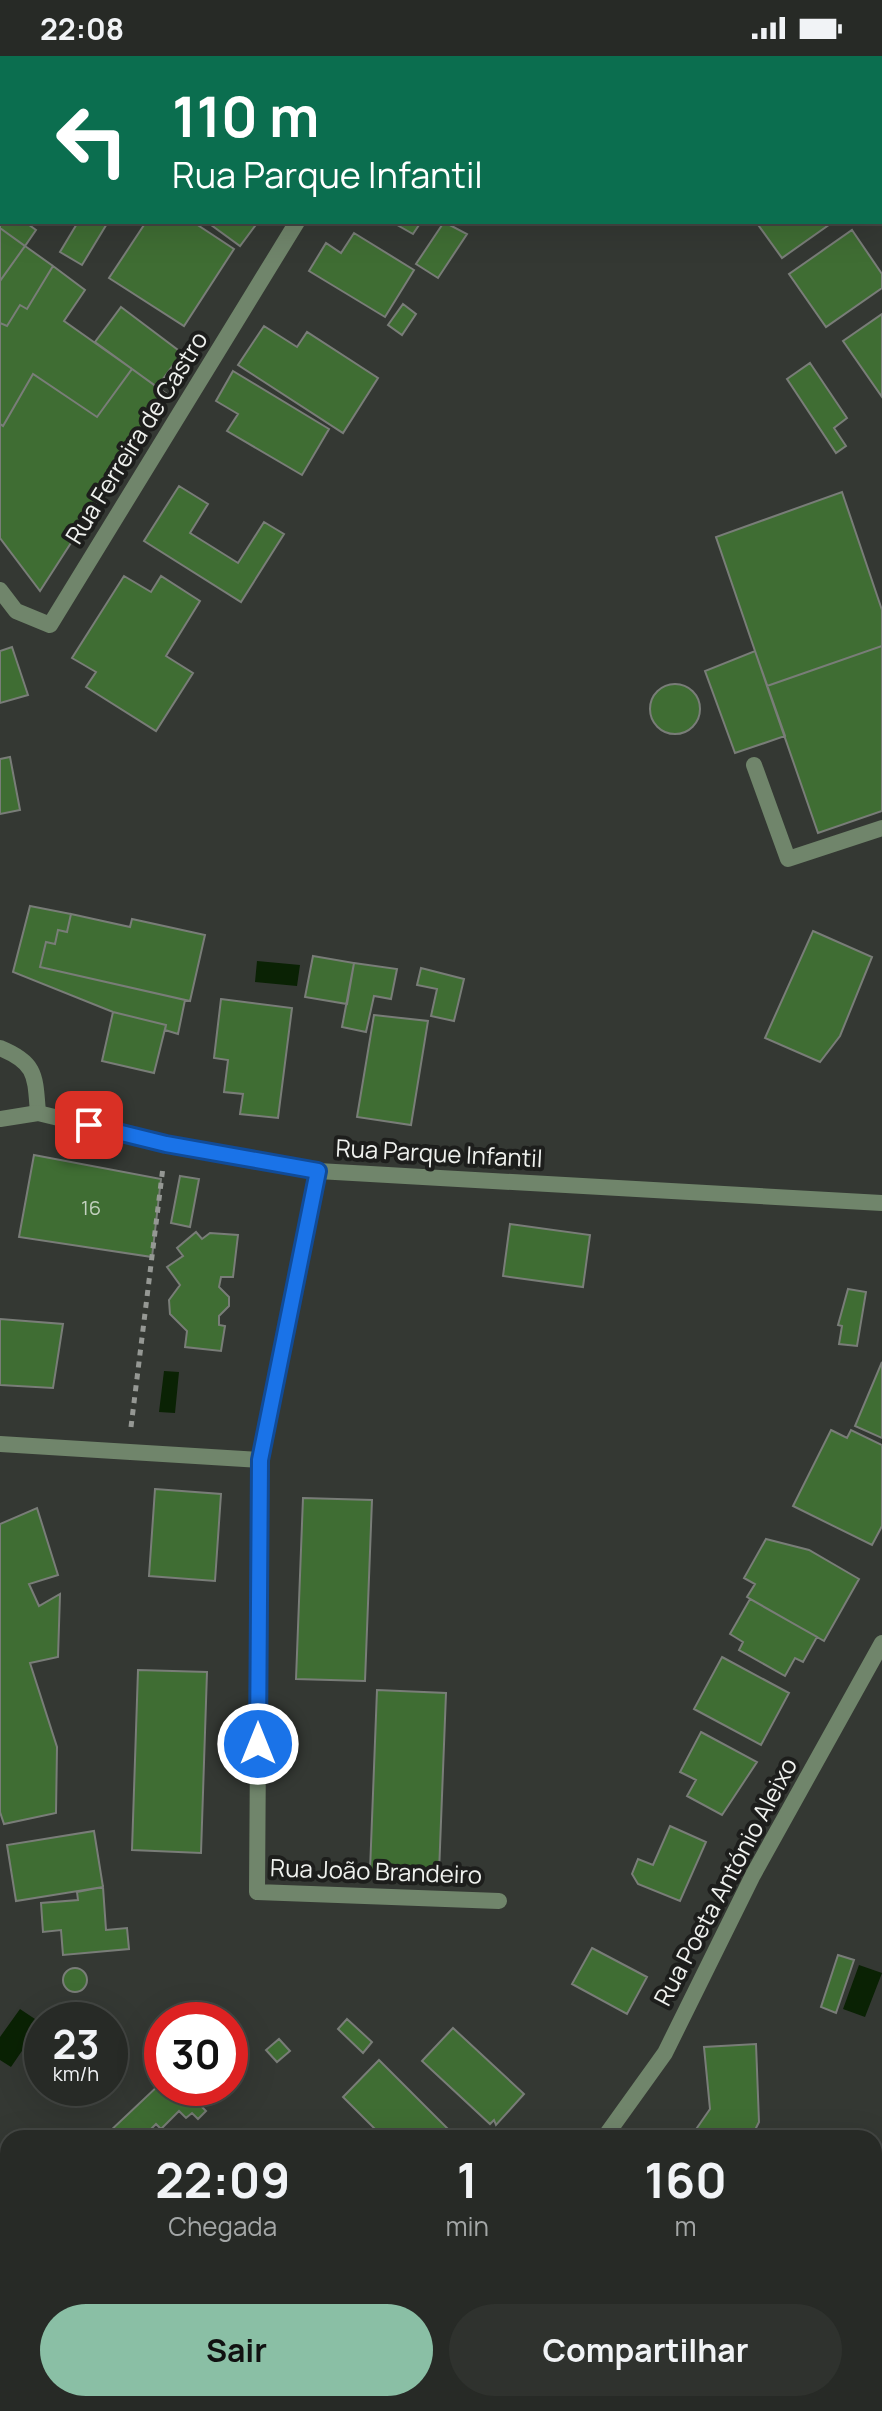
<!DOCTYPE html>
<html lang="pt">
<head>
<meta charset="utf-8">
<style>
  :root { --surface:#272a26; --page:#2f322e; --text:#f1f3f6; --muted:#a4a7a7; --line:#434643; --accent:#8abfa5 }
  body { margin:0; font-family:Manrope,sans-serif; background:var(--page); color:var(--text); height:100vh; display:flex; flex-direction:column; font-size:30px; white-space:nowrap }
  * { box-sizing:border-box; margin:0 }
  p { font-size:26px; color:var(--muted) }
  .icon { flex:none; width:44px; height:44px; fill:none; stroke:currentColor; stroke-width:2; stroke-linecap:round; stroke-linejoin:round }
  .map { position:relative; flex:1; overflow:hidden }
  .sheet { position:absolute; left:0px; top:2074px; width:882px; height:282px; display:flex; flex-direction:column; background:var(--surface); border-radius:24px 24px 0 0; box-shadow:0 8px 32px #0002,0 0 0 2px var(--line) }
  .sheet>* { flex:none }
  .hud { position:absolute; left:0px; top:0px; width:882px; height:168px; box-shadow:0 8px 32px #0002,0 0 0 2px var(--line); background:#0b6e4f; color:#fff; overflow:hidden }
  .speed { position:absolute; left:24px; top:1946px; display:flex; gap:16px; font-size:40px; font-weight:700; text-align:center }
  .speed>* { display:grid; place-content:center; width:104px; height:104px; border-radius:50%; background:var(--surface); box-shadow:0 8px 32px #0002,0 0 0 2px var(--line); line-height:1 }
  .speed small { font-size:20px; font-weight:400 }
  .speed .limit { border:12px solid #d22; background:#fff; color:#111 }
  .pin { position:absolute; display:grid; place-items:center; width:68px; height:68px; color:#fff; margin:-34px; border-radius:16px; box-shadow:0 4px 12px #0006 }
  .me { position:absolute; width:88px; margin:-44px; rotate:0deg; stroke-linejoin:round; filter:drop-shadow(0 0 6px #0008) }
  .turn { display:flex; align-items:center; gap:28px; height:168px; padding:0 40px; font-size:36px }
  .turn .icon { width:104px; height:104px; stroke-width:2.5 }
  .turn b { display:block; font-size:56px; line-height:68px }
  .eta { display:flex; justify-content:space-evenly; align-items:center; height:136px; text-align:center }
  .eta b { font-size:48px; font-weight:700; line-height:56px }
  .button { display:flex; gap:16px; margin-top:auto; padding:16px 40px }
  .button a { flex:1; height:92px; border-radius:48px; background:var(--accent); color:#111; font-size:32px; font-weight:700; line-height:92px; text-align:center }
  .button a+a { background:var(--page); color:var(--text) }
  .status { display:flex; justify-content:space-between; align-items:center; height:56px; padding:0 40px; background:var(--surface); direction:ltr }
  .status svg { height:22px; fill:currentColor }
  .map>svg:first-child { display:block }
  .water { fill:#0a2204 }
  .building { fill:#3f6d33; stroke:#797d78; stroke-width:2 }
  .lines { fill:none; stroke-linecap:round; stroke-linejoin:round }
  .path { stroke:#959894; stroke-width:5; stroke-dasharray:6 6; stroke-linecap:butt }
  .lane { stroke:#70856b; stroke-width:16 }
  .street { stroke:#70856b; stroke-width:16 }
  .route-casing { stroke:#114b97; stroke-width:20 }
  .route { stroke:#1a73e8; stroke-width:14 }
  .labels { text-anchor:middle; stroke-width:8; stroke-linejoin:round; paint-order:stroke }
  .number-label { font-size:20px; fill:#c4d1c0 }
  .street-label { font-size:24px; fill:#f0f2ef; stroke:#1d1e1c }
</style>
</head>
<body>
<div class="status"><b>22:08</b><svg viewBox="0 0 49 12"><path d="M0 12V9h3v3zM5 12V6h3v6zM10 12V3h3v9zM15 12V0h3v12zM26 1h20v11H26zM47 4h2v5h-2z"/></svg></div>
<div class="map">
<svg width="882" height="2355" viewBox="0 0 882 2355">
  <rect width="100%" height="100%" fill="#343833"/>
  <path class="water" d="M 257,905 L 300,909 L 297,930 L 255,926 Z
    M 164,1315 L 179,1316 L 175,1357 L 159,1356 Z
    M 859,1909 L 882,1917 L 865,1961 L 843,1953 Z
    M 20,1953 L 41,1967 L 11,2011 L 0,2004 L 0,1981 Z
    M 874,2094 L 882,2097 L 882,2135 L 878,2149 L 874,2148 Z"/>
  <path class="building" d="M 34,0 L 71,0 L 75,2 L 33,2 Z
    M 253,0 L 284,0 L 287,2 L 251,2 Z
    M 425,0 L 569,0 L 572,2 L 424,2 Z
    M 631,0 L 726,0 L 727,2 L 632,2 Z
    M 837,0 L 882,0 L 882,49 L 880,2 Z
    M 0,148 L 2,166 L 25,166 L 36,174 L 25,190 L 0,172 Z
    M 78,166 L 108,166 L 82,209 L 60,196 Z
    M 146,166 L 193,166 L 234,193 L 184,270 L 109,222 Z
    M 207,166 L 258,166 L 240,190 Z
    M 392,166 L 421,166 L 413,178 Z
    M 444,166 L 467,178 L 438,222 L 416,208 Z
    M 756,166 L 833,166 L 782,202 Z
    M 0,172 L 25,190 L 0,225 Z
    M 852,174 L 882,218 L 882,232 L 826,271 L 789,218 Z
    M 354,177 L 414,214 L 385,261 L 309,215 L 326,187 L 341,197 Z
    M 25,190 L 53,210 L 27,253 L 20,249 L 7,270 L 0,267 L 0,225 Z
    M 53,210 L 85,234 L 64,265 L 132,313 L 97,361 L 33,318 L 3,370 L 0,368 L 0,267 L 7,270 L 20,249 L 27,253 Z
    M 403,248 L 416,258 L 402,279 L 388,269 Z
    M 121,251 L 182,297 L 157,331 L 95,286 Z
    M 882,258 L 882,341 L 843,285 Z
    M 264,270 L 297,291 L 307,276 L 378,322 L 343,377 L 238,309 Z
    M 810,307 L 847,362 L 834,372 L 846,390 L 836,397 L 787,323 Z
    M 132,313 L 167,338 L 40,535 L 0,482 L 0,368 L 3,370 L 33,318 L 97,361 Z
    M 233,315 L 329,373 L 302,419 L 227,375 L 238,358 L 216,345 Z
    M 179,430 L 208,448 L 190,477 L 238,507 L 264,466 L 284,478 L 241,546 L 144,485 Z
    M 842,436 L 882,554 L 882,590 L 767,630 L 716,481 Z
    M 124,520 L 151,536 L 161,520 L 200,545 L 166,600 L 193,617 L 156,675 L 86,631 L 96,616 L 72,602 Z
    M 882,590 L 882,755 L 818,777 L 767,630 Z
    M 12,591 L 28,639 L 0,647 L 0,595 Z
    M 755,595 L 785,680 L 735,697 L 705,615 Z
    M650 653a25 25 0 1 1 50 0a25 25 0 1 1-50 0Z
    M 10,701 L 20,754 L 0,758 L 0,703 Z
    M 30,850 L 71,858 L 67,876 L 58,874 L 55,888 L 46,886 L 40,911 L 185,944 L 178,978 L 165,974 L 166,969 L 113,956 L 13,916 Z
    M 71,858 L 130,871 L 132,863 L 205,879 L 190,945 L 40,911 L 46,886 L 55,888 L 58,874 L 67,876 Z
    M 813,875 L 872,901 L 840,980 L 820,1006 L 765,982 Z
    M 313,900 L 354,907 L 347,948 L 305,941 Z
    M 354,907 L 397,913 L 391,943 L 374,940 L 366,976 L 342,971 Z
    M 421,912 L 464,923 L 454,965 L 431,960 L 437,933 L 417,929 Z
    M 221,943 L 292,952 L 278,1062 L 240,1058 L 243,1038 L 224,1036 L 228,1004 L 214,1002 Z
    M 113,956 L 166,969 L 154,1017 L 102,1005 Z
    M 374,959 L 428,965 L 411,1069 L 357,1061 Z
    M 34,1099 L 161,1123 L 152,1201 L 19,1181 Z
    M 180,1120 L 199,1123 L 190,1171 L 171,1167 Z
    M 510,1168 L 590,1179 L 583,1231 L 503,1220 Z
    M 196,1176 L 202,1183 L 210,1177 L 238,1179 L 233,1221 L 221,1221 L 219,1231 L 229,1241 L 229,1250 L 219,1260 L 219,1269 L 225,1270 L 221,1295 L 185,1291 L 187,1275 L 170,1258 L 169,1244 L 180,1229 L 167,1211 L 183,1200 L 177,1192 Z
    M 848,1233 L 866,1236 L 857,1290 L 839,1288 L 842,1270 L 838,1269 Z
    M 0,1263 L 63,1268 L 53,1332 L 0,1329 Z
    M 882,1306 L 882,1382 L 855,1370 Z
    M 831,1374 L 847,1382 L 851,1374 L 882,1389 L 882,1470 L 872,1489 L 793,1450 Z
    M 155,1433 L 221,1438 L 215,1525 L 149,1520 Z
    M 303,1442 L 372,1444 L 365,1625 L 296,1623 Z
    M 37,1452 L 58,1519 L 29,1528 L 39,1550 L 60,1538 L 58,1601 L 30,1607 L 57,1691 L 56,1757 L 4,1768 L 0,1756 L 0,1468 Z
    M 766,1483 L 809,1494 L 859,1523 L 824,1585 L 747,1541 L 755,1528 L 744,1522 Z
    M 750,1543 L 817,1581 L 803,1606 L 795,1602 L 785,1620 L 739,1594 L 743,1586 L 730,1578 Z
    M 722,1601 L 789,1637 L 761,1689 L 694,1653 Z
    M 138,1614 L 207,1616 L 201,1797 L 132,1794 Z
    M 377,1634 L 446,1637 L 439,1817 L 370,1815 Z
    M 701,1676 L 757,1706 L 722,1759 L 687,1740 L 696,1724 L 680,1716 Z
    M 670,1770 L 706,1786 L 680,1845 L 638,1828 L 632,1818 L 638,1803 L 653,1809 Z
    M 94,1775 L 103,1831 L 16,1845 L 7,1789 Z
    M 103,1831 L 106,1874 L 127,1872 L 129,1893 L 63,1899 L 61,1874 L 43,1876 L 41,1847 L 78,1844 L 77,1836 Z
    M 592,1892 L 647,1921 L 627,1958 L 572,1928 Z
    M 838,1899 L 854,1904 L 836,1957 L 821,1951 Z
    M63 1924a12 12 0 1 1 24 0a12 12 0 1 1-24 0Z
    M 347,1963 L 372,1986 L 363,1997 L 338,1973 Z
    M 453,1972 L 524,2038 L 496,2069 L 494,2064 L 490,2068 L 422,2005 Z
    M 279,1983 L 290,1995 L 277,2006 L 266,1994 Z
    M 756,1988 L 759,2066 L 751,2082 L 690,2082 L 710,2053 L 704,1991 Z
    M 379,2004 L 457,2082 L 384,2082 L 343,2041 Z
    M 162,2026 L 162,2032 L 198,2032 L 204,2041 L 198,2047 L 206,2055 L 198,2063 L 192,2057 L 186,2062 L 179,2055 L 161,2073 L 156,2068 L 142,2082 L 113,2082 L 108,2077 Z
    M 874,2193 L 882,2195 L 882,2244 L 874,2242 Z
    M 882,2311 L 882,2346 L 875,2348 L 874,2313 Z
    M 22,2348 L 63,2348 L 67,2355 L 26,2355 Z
    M 329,2348 L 400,2348 L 395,2355 L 334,2355 Z
    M 536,2348 L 601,2348 L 606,2355 L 536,2355 L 539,2353 Z"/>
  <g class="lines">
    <path class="path" d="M 131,1371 L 163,1111"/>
    <path class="lane" d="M 754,709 L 788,803 L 882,772
      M 0,992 C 37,1007 35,1020 38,1057"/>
    <path class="street" d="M 774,0 L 776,2
      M 377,2 L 378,0
      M 0,6 L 3,0
      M 880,153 L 882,156
      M 0,534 L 16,555 L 50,569 L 297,166
      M 0,1063 L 38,1057 L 166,1088 L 318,1115 L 882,1147
      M 318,1115 L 260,1404 L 257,1836 L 499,1845
      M 0,1388 L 260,1404
      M 604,2082 L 665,1997 L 753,1819 L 882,1587
      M 456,2348 L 461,2355
      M 202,2355 L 214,2348"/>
  </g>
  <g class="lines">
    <defs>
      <path id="route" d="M 89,1069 L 166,1088 L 318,1115 L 260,1404 L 258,1688"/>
    </defs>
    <use href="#route" class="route-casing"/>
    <use href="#route" class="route"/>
  </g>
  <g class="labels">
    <g class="number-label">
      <text x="91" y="1159">16</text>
    </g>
    <g class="street-label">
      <text transform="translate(137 382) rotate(-58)" y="8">Rua Ferreira de Castro</text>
      <text transform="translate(439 1098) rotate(3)" y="8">Rua Parque Infantil</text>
      <text transform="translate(376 1816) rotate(2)" y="8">Rua João Brandeiro</text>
      <text transform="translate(726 1826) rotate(-62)" y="8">Rua Poeta António Aleixo</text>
    </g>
  </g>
</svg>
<div class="speed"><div>23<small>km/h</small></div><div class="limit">30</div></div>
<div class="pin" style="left:89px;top:1069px;background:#d93025"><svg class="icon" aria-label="arrive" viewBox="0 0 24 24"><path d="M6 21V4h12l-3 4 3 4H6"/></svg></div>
<svg class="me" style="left:258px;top:1688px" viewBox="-20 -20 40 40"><circle r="17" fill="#1a73e8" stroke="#fff" stroke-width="3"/><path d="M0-11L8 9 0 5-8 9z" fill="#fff"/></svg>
<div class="hud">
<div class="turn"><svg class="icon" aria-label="left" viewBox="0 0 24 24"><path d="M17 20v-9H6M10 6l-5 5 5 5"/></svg><div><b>110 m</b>Rua Parque Infantil</div></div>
</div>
<section class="sheet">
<div class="eta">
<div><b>22:09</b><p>Chegada</p></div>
<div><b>1</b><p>min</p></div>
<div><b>160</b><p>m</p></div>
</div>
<div class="button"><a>Sair</a><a>Compartilhar</a></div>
</section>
</div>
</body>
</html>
